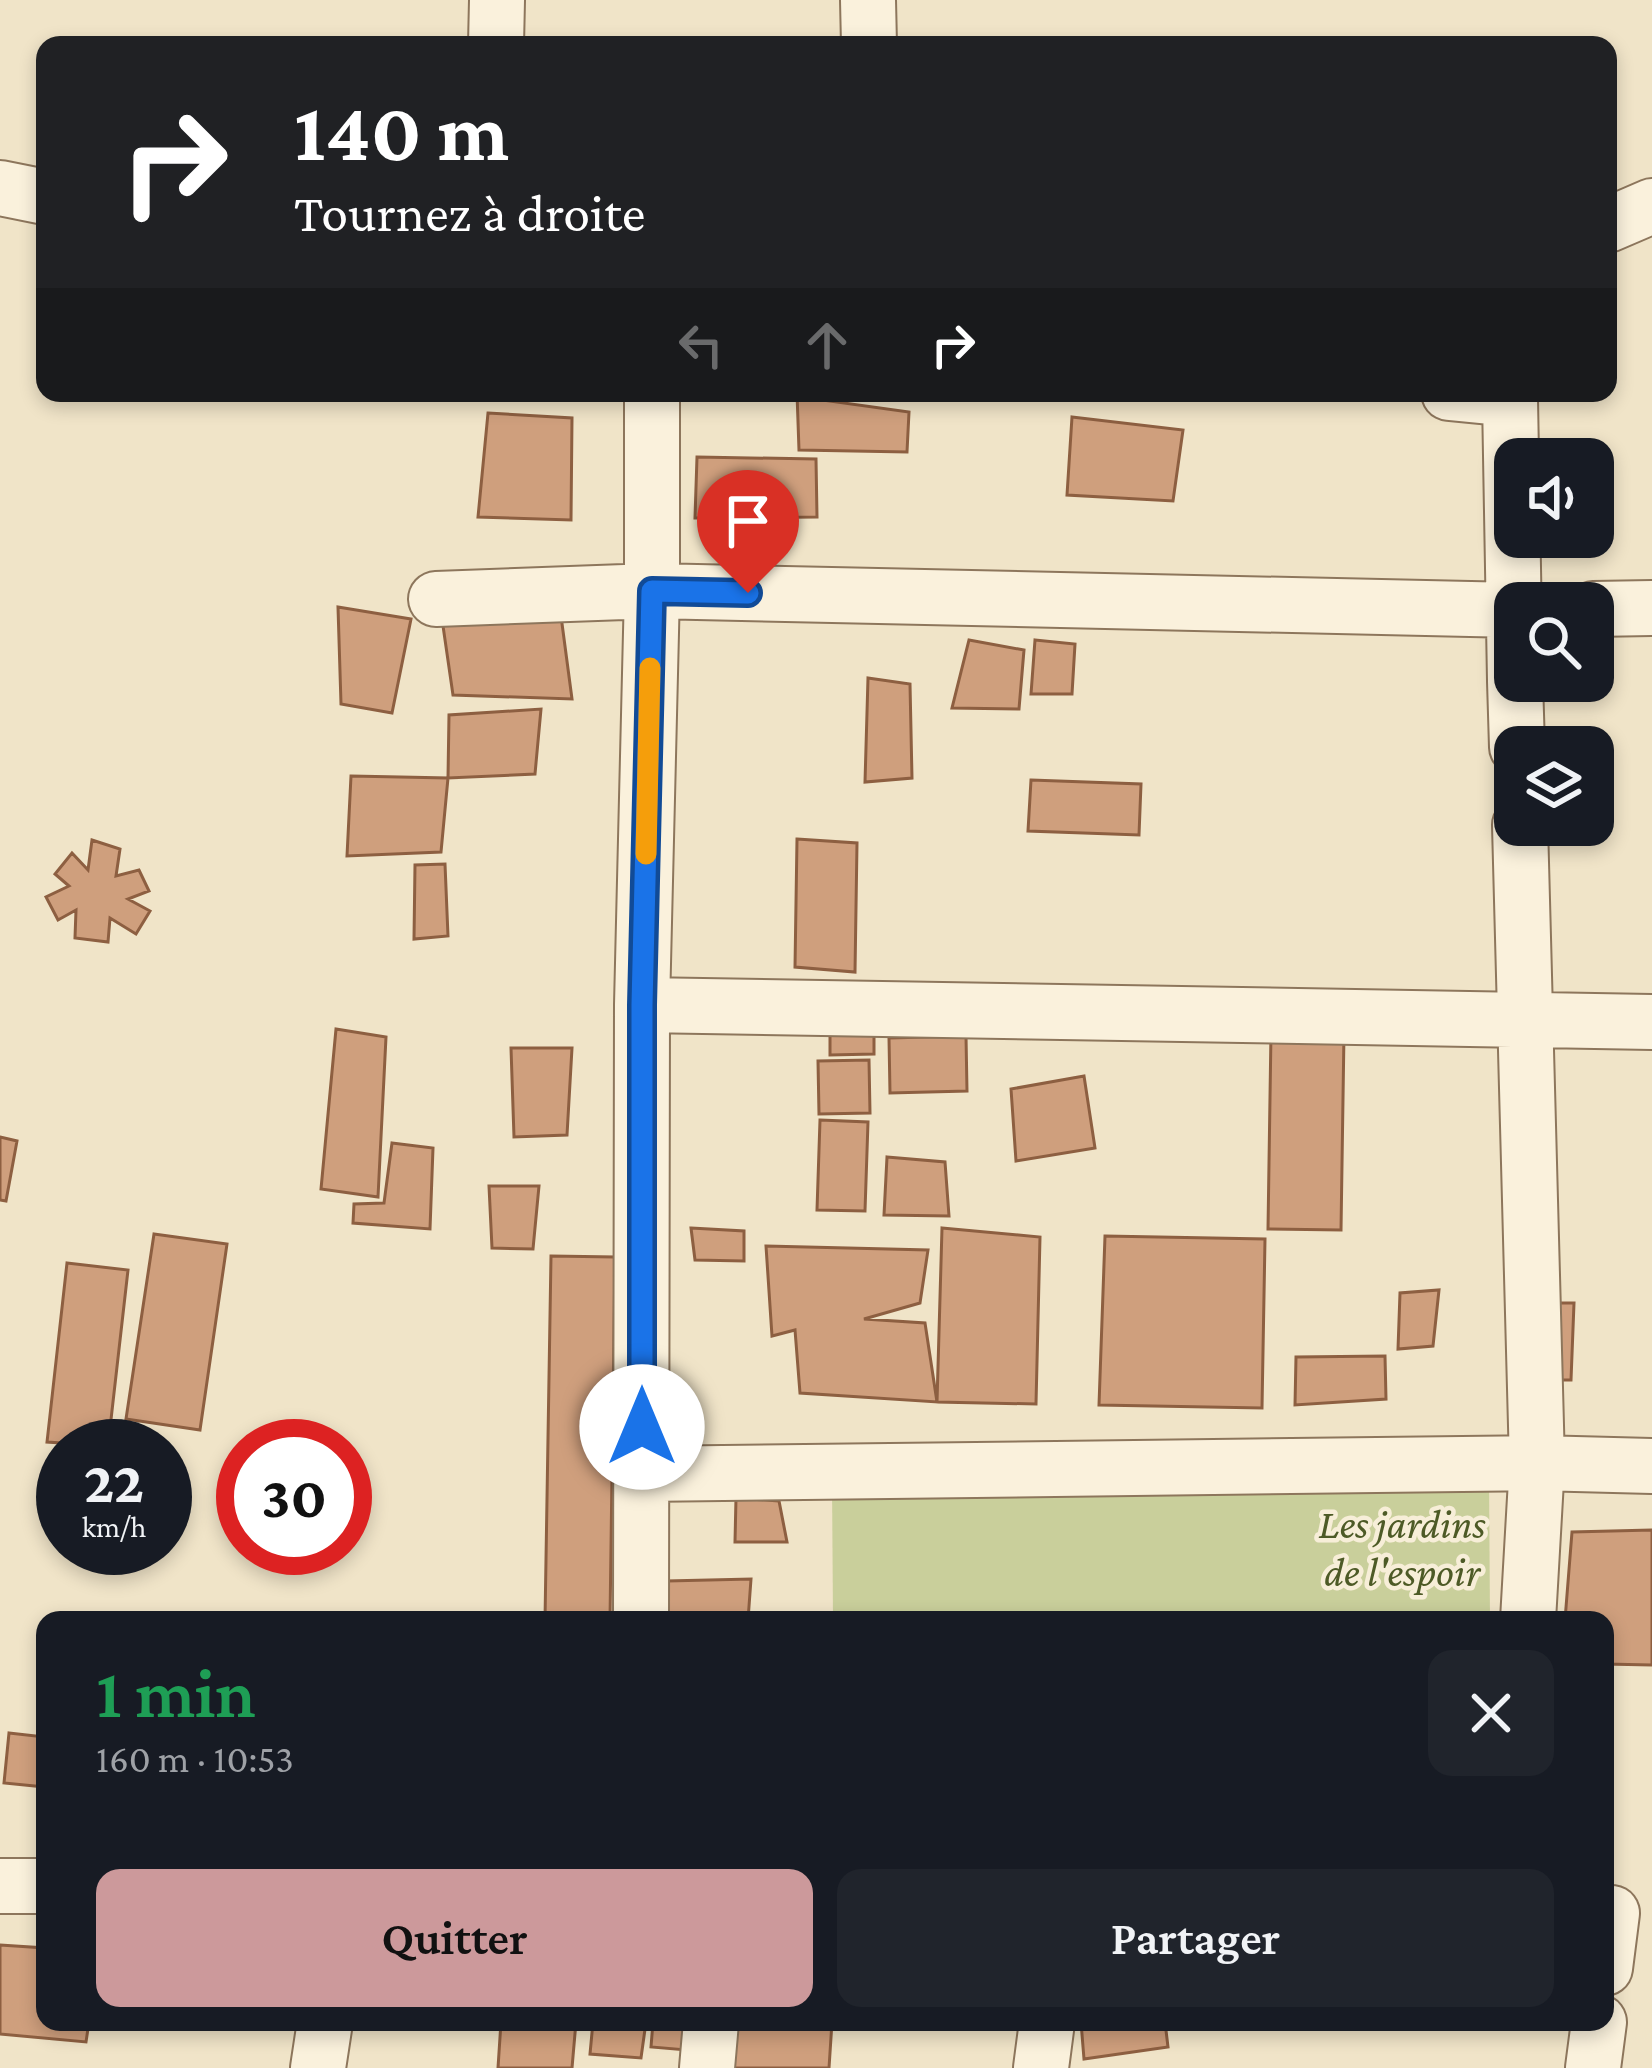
<!DOCTYPE html>
<html lang="fr">
<head>
<meta charset="utf-8">
<style>
  :root { --surface:#171b24; --page:#20242c; --text:#f1f3f6; --muted:#9ea1a6; --accent:#cc999b }
  body { margin:0; font-family:"Crimson Pro",serif; background:var(--page); color:var(--text); height:100vh; display:flex; flex-direction:column; font-size:45px; white-space:nowrap }
  * { box-sizing:border-box; margin:0 }
  p { font-size:39px; color:var(--muted) }
  .icon { flex:none; width:66px; height:66px; fill:none; stroke:currentColor; stroke-width:2; stroke-linecap:round; stroke-linejoin:round }
  .map { position:relative; flex:1; overflow:hidden }
  .panel { position:absolute; left:36px; top:1611px; width:1578px; height:420px; display:flex; flex-direction:column; background:var(--surface); border-radius:24px; box-shadow:0 6px 18px #0003 }
  .panel>* { flex:none }
  .banner { position:absolute; left:36px; top:36px; width:1581px; height:366px; border-radius:24px; box-shadow:0 6px 18px #0003; background:#202124; color:#fff; overflow:hidden }
  .fabs { position:absolute; left:1494px; top:438px; display:grid; gap:24px }
  .fabs a { display:grid; place-items:center; width:120px; height:120px; border-radius:24px; background:var(--surface); box-shadow:0 6px 18px #0003; font-size:60px }
  .speed { position:absolute; left:36px; top:1419px; display:flex; gap:24px; font-size:60px; font-weight:700; text-align:center }
  .speed>* { display:grid; place-content:center; width:156px; height:156px; border-radius:50%; background:var(--surface); box-shadow:0 6px 18px #0003; line-height:1 }
  .speed small { font-size:30px; font-weight:400 }
  .speed .limit { border:18px solid #d22; background:#fff; color:#111 }
  .pin { position:absolute; display:grid; place-items:center; width:102px; height:102px; color:#fff; margin:-123px -51px; border-radius:50% 50% 50% 0; rotate:-45deg; box-shadow:0 0 12px #0007 }
  .pin .icon { rotate:45deg }
  .me { position:absolute; width:132px; margin:-66px; rotate:0deg; stroke-linejoin:round; filter:drop-shadow(0 0 9px #0008) }
  .turn { display:flex; align-items:center; gap:42px; height:252px; padding:0 60px; font-size:54px }
  .turn .icon { width:156px; height:156px; stroke-width:2.5 }
  .turn b { display:block; font-size:84px; line-height:102px }
  .lanes { display:flex; align-items:center; height:114px; padding:0 60px; background:#0003; justify-content:center; gap:60px; direction:ltr }
  .lanes .off { opacity:.35 }
  .round { display:grid; place-items:center; flex:none; width:126px; height:126px; border-radius:24px; background:var(--page) }
  .overview { display:flex; align-items:center; justify-content:space-between; height:204px; padding:0 60px }
  h1 { font-size:72px; font-weight:600; line-height:90px; color:#1e9e55 }
  .cta { display:flex; gap:24px; margin-top:auto; padding:24px 60px }
  .cta a { flex:1; height:138px; border-radius:24px; background:var(--accent); color:#111; font-size:48px; font-weight:600; line-height:138px; text-align:center }
  .cta a+a { background:var(--page); color:var(--text) }
  .map>svg:first-child { display:block }
  .green { fill:#c9cf9b }
  .building { fill:#cf9f7d; stroke:#8d5f41; stroke-width:3 }
  .lines { fill:none; stroke-linecap:round; stroke-linejoin:round }
  .minor-casing { stroke:#8d765c; stroke-width:58 }
  .minor { stroke:#faf1dc; stroke-width:54 }
  .route-casing { stroke:#114b97; stroke-width:30 }
  .route { stroke:#1a73e8; stroke-width:21 }
  .slow { stroke:#f59e0b; stroke-width:21 }
  .labels { text-anchor:middle; stroke-width:9; stroke-linejoin:round; paint-order:stroke }
  .park-label { font-size:42px; font-style:italic; fill:#4d5a26; stroke:#f7eed8 }
</style>
</head>
<body>
<div class="map">
<svg width="1652" height="2068" viewBox="0 0 1652 2068">
  <rect width="100%" height="100%" fill="#f0e4c8"/>
  <path class="green" d="M 1489,1472 L 1490,1620 L 833,1620 L 832,1482 Z"/>
  <path class="building" d="M 797,393 L 815,393 L 815,399 L 909,412 L 907,452 L 799,450 Z
    M 488,413 L 572,418 L 571,520 L 478,517 Z
    M 1072,417 L 1183,430 L 1173,501 L 1067,495 Z
    M 697,457 L 816,459 L 817,517 L 695,518 Z
    M 338,607 L 411,619 L 392,713 L 341,704 Z
    M 561,616 L 572,699 L 453,695 L 442,619 Z
    M 969,640 L 1024,650 L 1019,709 L 952,708 Z
    M 1035,640 L 1075,644 L 1072,694 L 1031,694 Z
    M 868,678 L 910,684 L 912,778 L 865,782 Z
    M 541,709 L 535,774 L 448,778 L 449,715 Z
    M 351,776 L 448,778 L 441,852 L 347,856 Z
    M 1031,780 L 1141,784 L 1139,835 L 1028,831 Z
    M 797,839 L 857,843 L 855,972 L 795,967 Z
    M 92,840 L 120,849 L 116,876 L 139,870 L 149,891 L 128,899 L 150,911 L 136,934 L 110,918 L 108,942 L 75,938 L 76,910 L 58,920 L 46,897 L 69,886 L 55,874 L 72,853 L 88,870 Z
    M 445,864 L 448,936 L 414,939 L 415,865 Z
    M 874,1021 L 874,1054 L 830,1055 L 830,1022 Z
    M 336,1029 L 386,1037 L 378,1197 L 321,1189 Z
    M 1271,1032 L 1344,1033 L 1341,1230 L 1268,1229 Z
    M 966,1036 L 967,1091 L 890,1093 L 889,1038 Z
    M 511,1048 L 572,1048 L 567,1135 L 514,1137 Z
    M 869,1060 L 870,1113 L 819,1114 L 818,1061 Z
    M 1084,1076 L 1095,1148 L 1016,1161 L 1011,1089 Z
    M 820,1120 L 868,1122 L 865,1211 L 817,1210 Z
    M 0,1137 L 17,1141 L 6,1201 L 0,1200 Z
    M 392,1143 L 433,1148 L 430,1229 L 353,1223 L 354,1204 L 384,1203 Z
    M 887,1157 L 945,1162 L 949,1216 L 884,1215 Z
    M 489,1186 L 539,1186 L 533,1249 L 492,1248 Z
    M 691,1228 L 744,1231 L 744,1261 L 695,1260 Z
    M 942,1228 L 1040,1237 L 1036,1404 L 937,1402 Z
    M 154,1234 L 227,1244 L 200,1430 L 126,1419 Z
    M 1105,1236 L 1265,1239 L 1262,1408 L 1099,1405 Z
    M 766,1246 L 928,1250 L 920,1303 L 864,1319 L 925,1323 L 937,1402 L 800,1393 L 795,1330 L 772,1336 Z
    M 551,1256 L 615,1257 L 610,1620 L 545,1620 Z
    M 67,1263 L 128,1270 L 108,1446 L 47,1442 Z
    M 1439,1290 L 1433,1346 L 1398,1349 L 1400,1293 Z
    M 1548,1303 L 1574,1303 L 1571,1380 L 1547,1380 Z
    M 1385,1356 L 1386,1399 L 1295,1405 L 1296,1357 Z
    M 736,1498 L 779,1501 L 787,1542 L 735,1542 Z
    M 1652,1530 L 1652,1665 L 1605,1664 L 1605,1620 L 1565,1620 L 1572,1532 Z
    M 751,1579 L 748,1620 L 665,1620 L 667,1581 Z
    M 9,1733 L 45,1737 L 45,1787 L 4,1783 Z
    M 0,1945 L 45,1948 L 45,2022 L 89,2022 L 86,2042 L 0,2034 Z
    M 501,2022 L 576,2022 L 572,2068 L 498,2068 Z
    M 593,2022 L 646,2022 L 641,2058 L 590,2054 Z
    M 653,2022 L 701,2022 L 698,2051 L 651,2047 Z
    M 722,2022 L 832,2022 L 829,2068 L 721,2068 Z
    M 1081,2022 L 1165,2022 L 1168,2047 L 1084,2059 Z"/>
  <g class="lines">
    <defs>
      <path id="minor" d="M 868,0 L 869,45
        M 496,45 L 497,0
        M 0,188 L 45,197
        M 1608,225 L 1652,206
        M 1449,393 L 1510,399 L 1511,393
        M 1510,399 L 1515,680
        M 436,599 L 652,591 L 1515,610
        M 1593,609 L 1652,608
        M 1515,681 L 1517,747
        M 1520,825 L 1537,1463 L 1528,1620
        M 642,1005 L 1652,1022
        M 642,1474 L 1537,1463 L 1652,1466
        M 641,1620 L 642,1005 L 652,591 L 652,393
        M 0,1886 L 45,1886
        M 1605,1968 L 1612,1913
        M 318,2068 L 325,2022
        M 707,2068 L 711,2022
        M 1041,2068 L 1047,2022
        M 1593,2068 L 1599,2022"/>
    </defs>
    <use href="#minor" class="minor-casing"/>
    <use href="#minor" class="minor"/>
  </g>
  <g class="lines">
    <defs>
      <path id="route" d="M 642,1427 L 642,1005 L 652,591 L 748,593"/>
    </defs>
    <use href="#route" class="route-casing"/>
    <use href="#route" class="route"/>
    <path class="slow" d="M 646,854 L 650,668"/>
  </g>
  <g class="labels">
    <g class="park-label">
      <text x="1402" y="1538">Les jardins<tspan x="1402" dy="48">de l'espoir</tspan></text>
    </g>
  </g>
</svg>
<div class="fabs">
<a><svg class="icon" aria-label="sound" viewBox="0 0 24 24"><path d="M4 9h4l5-4v14l-5-4H4zM17 9q2 3 0 6"/></svg></a>
<a><svg class="icon" aria-label="search" viewBox="0 0 24 24"><circle cx="10" cy="10" r="6"/><path d="M15 15l6 6"/></svg></a>
<a><svg class="icon" aria-label="layers" viewBox="0 0 24 24"><path d="M12 4l9 5-9 5-9-5zM3 14l9 5 9-5"/></svg></a>
</div>
<div class="speed"><div>22<small>km/h</small></div><div class="limit">30</div></div>
<div class="pin" style="left:748px;top:593px;background:#d93025"><svg class="icon" aria-label="arrive" viewBox="0 0 24 24"><path d="M6 21V4h12l-3 4 3 4H6"/></svg></div>
<svg class="me" style="left:642px;top:1427px" viewBox="-20 -20 40 40"><circle r="19" fill="#fff"/><path d="M0-13L10 11 0 6-10 11z" fill="#1a73e8"/></svg>
<div class="banner">
<div class="turn"><svg class="icon" aria-label="right" viewBox="0 0 24 24"><path d="M7 20v-9h11M14 6l5 5-5 5"/></svg><div><b>140 m</b>Tournez à droite</div></div>
<div class="lanes"><svg class="icon off" aria-label="left" viewBox="0 0 24 24"><path d="M17 20v-9H6M10 6l-5 5 5 5"/></svg><svg class="icon off" aria-label="ahead" viewBox="0 0 24 24"><path d="M12 20V5M6 11l6-6 6 6"/></svg><svg class="icon" aria-label="right" viewBox="0 0 24 24"><path d="M7 20v-9h11M14 6l5 5-5 5"/></svg></div>
</div>
<section class="panel">
<div class="overview"><div><h1>1 min</h1><p>160 m · 10:53</p></div><a class="round"><svg class="icon" aria-label="close" viewBox="0 0 24 24"><path d="M6 6l12 12M18 6L6 18"/></svg></a></div>
<div class="cta"><a>Quitter</a><a>Partager</a></div>
</section>
</div>
</body>
</html>
